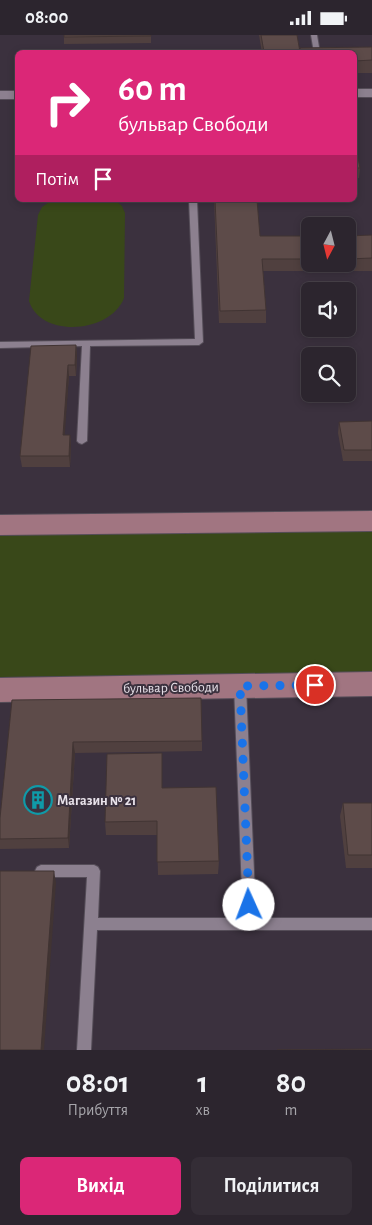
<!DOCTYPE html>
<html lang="uk">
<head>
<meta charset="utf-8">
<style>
  :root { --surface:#2c252e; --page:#342d36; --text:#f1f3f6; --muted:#a6a5aa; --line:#48424a; --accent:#db2777 }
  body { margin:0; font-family:"Alegreya Sans",sans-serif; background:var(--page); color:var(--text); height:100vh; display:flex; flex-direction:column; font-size:19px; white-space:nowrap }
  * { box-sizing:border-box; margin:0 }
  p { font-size:16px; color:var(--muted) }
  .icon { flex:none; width:28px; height:28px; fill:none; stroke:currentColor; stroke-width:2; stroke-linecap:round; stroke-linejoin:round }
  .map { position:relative; height:1015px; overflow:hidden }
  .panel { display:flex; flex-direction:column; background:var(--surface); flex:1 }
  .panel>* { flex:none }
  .banner { position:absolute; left:15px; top:15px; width:342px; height:152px; border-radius:8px; box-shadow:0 2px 8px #0003,0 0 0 1px var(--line); background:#db2777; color:#fff; overflow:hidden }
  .needle { width:32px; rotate:187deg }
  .fabs { position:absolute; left:301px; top:182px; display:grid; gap:10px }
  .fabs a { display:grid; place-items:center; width:55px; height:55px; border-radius:8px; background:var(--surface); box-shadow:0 2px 8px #0003,0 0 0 1px var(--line); font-size:25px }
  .pin { position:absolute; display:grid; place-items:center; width:42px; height:42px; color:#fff; margin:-21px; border:2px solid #fff; border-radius:50%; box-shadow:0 1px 5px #0007 }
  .me { position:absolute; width:55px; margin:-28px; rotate:358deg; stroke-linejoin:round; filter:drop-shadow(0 0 4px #0008) }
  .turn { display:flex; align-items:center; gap:18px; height:105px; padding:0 20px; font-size:22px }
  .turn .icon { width:65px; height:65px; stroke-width:2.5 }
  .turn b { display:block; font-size:35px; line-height:42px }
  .then { display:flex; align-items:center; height:48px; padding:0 20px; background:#0003; gap:10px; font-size:19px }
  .eta { display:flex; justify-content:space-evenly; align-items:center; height:85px; text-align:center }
  .eta b { font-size:30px; font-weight:700; line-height:35px }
  .primary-button { display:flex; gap:10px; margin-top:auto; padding:10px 20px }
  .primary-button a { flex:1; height:58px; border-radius:8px; background:var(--accent); color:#fff; font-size:20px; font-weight:700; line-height:58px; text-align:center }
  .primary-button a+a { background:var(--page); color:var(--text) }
  .status { display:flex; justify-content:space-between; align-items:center; height:35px; padding:0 25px; background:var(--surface); direction:ltr }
  .status svg { height:14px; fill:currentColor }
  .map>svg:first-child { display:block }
  .green { fill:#394819 }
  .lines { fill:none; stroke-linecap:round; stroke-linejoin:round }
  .lane-casing { stroke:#554d58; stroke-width:2 }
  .street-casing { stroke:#554d58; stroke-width:2 }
  .secondary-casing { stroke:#554d58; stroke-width:2 }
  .lane { fill:#8c808f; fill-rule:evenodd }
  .street { fill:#8c808f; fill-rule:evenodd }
  .secondary { fill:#a17581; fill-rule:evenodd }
  .wall { fill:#50403f }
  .shaded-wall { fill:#413433 }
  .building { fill:#5d4b49; stroke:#413433 }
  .route { stroke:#1a73e8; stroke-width:9; stroke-dasharray:0 16.2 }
  .labels { text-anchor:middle; stroke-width:4; stroke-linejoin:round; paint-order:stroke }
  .street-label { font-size:14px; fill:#e8e2ea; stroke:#3b313e }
  .poi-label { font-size:14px; font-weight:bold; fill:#e8e2ea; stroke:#3b313e; text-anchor:start }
</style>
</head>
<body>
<div class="status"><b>08:00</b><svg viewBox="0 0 49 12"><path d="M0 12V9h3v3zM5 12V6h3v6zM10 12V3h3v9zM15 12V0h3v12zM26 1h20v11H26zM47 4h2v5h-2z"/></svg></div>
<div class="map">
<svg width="372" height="1015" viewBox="0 0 372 1015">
  <rect width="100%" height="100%" fill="#3b313e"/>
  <path class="green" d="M 52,165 L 115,165 L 122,171 L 125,178 L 124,263 C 111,298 41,304 29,266 L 38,180 L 42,172 Z
    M 372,493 L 372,638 L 0,642 L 0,497 Z"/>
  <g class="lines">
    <defs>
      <path id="lane" d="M 311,0 L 317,0 L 320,18 L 314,18 Z
        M 64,15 L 66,16 L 67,18 L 61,18 Z
        M 189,165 L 197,165 L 203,307 L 199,310 L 90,311 L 87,406 L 82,409 L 79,408 L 77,406 L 82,311 L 0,313 L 0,307 L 195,304 Z
        M 240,646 L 244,648 L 246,651 L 256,883 L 372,883 L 372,895 L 97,895 L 91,1015 L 77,1015 L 87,842 L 41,842 L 37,840 L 35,836 L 37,832 L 41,830 L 94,830 L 98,832 L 100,836 L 98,883 L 243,883 L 234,651 L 236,648 Z"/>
      <path id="street" d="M 355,54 L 372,54 L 372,62 L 355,62 Z
        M 0,56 L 18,56 L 18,64 L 0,64 Z"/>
      <path id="secondary" d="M 372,476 L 372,496 L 0,500 L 0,480 Z
        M 372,637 L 372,661 L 0,667 L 0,643 Z"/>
    </defs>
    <use href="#lane" class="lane-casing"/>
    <use href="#street" class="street-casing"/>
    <use href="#secondary" class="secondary-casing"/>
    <use href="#lane" class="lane"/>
    <use href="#street" class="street"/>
    <use href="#secondary" class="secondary"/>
  </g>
  <path class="wall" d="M 64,0 L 151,0 L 151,8 L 64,9 Z
    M 259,0 L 297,0 L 300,17 L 300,13 L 372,12 L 372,38 L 355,38 L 355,18 L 262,18 Z
    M 355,108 L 360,133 L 359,143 L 355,143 Z
    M 214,165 L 257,165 L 260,201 L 310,201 L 310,229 L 348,229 L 348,201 L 372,200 L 372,236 L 263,236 L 266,275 L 266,288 L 219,288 Z
    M 76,310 L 77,321 L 76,341 L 69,341 L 64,400 L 70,400 L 71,411 L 70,432 L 22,432 L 20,421 Z
    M 372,386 L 372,426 L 343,426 L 338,398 L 339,387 Z
    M 12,665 L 202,706 L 202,716 L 75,718 L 69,813 L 0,814 L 0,783 Z
    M 162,753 L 219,826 L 218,839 L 158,840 L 157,800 L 106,800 L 105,787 Z
    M 343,768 L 372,768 L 372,833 L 346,833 L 340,781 Z"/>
  <path class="shaded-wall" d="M 76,310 L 77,321 L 76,341 L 75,330 Z
    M 68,330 L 69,341 L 64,411 L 63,400 Z
    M 70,400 L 71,411 L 70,432 L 69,421 Z
    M 73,707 L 75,718 L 69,813 L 68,803 Z
    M 54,836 L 56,848 L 44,1015 L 41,1015 Z"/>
  <path class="building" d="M 64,0 L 151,0 L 151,1 L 64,2 Z
    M 261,0 L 297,0 L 300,17 L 264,17 Z
    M 372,12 L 372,25 L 355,26 L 355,18 L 301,18 L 300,13 Z
    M 355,108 L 360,133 L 355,133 Z
    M 215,165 L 257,165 L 260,201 L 310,201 L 310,224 L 262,224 L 266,275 L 220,276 Z
    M 372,200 L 372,223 L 348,224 L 348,201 Z
    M 76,310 L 75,330 L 68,330 L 63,400 L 70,400 L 69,421 L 20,421 L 31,311 Z
    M 372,386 L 372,415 L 344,415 L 339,387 Z
    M 201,663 L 202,706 L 73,707 L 68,803 L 0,804 L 0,783 L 12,665 Z
    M 162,718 L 162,753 L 216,752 L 219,826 L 157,827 L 157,786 L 105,787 L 107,719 Z
    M 343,768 L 372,768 L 372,820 L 348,820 Z
    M 0,836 L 54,836 L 41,1015 L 0,1015 Z
    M 372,1014 L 372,1015 L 277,1015 Z"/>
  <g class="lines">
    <path class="route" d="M 249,870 L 240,651 L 315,650"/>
  </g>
  <defs>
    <symbol id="building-ring" viewBox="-11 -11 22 22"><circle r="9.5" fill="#3b313e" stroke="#0f9aa8" stroke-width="1.5"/><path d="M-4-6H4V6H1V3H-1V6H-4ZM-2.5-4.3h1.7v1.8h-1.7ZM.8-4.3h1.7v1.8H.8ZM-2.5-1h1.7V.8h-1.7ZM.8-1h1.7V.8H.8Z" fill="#0f9aa8"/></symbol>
  </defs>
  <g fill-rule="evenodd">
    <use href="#building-ring" x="22" y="749" width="32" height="32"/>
  </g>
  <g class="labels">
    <g class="street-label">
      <text transform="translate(171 652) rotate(-1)" y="5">бульвар Свободи</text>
    </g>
    <g class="poi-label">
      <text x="57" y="770">Магазин № 21</text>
    </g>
  </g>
</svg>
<div class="fabs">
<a><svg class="needle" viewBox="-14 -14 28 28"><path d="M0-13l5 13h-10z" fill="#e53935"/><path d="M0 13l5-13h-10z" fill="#a6a5aa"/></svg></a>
<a><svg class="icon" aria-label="sound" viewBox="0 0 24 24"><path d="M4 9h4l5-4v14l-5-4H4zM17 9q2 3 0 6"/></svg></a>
<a><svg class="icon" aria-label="search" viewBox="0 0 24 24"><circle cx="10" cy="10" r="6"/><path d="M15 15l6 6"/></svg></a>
</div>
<div class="pin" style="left:315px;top:650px;background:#d93025"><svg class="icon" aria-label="arrive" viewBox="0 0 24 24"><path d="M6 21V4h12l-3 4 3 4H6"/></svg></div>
<svg class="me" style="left:249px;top:870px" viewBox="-20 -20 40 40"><circle r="19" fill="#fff"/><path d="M0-13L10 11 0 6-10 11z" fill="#1a73e8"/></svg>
<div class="banner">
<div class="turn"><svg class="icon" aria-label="right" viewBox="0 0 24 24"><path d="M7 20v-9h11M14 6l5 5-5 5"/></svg><div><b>60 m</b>бульвар Свободи</div></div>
<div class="then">Потім<svg class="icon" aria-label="arrive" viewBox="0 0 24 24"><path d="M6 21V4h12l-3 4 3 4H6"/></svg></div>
</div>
</div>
<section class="panel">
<div class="eta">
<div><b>08:01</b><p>Прибуття</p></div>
<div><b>1</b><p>хв</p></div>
<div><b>80</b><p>m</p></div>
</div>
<div class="primary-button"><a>Вихід</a><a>Поділитися</a></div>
</section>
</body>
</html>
